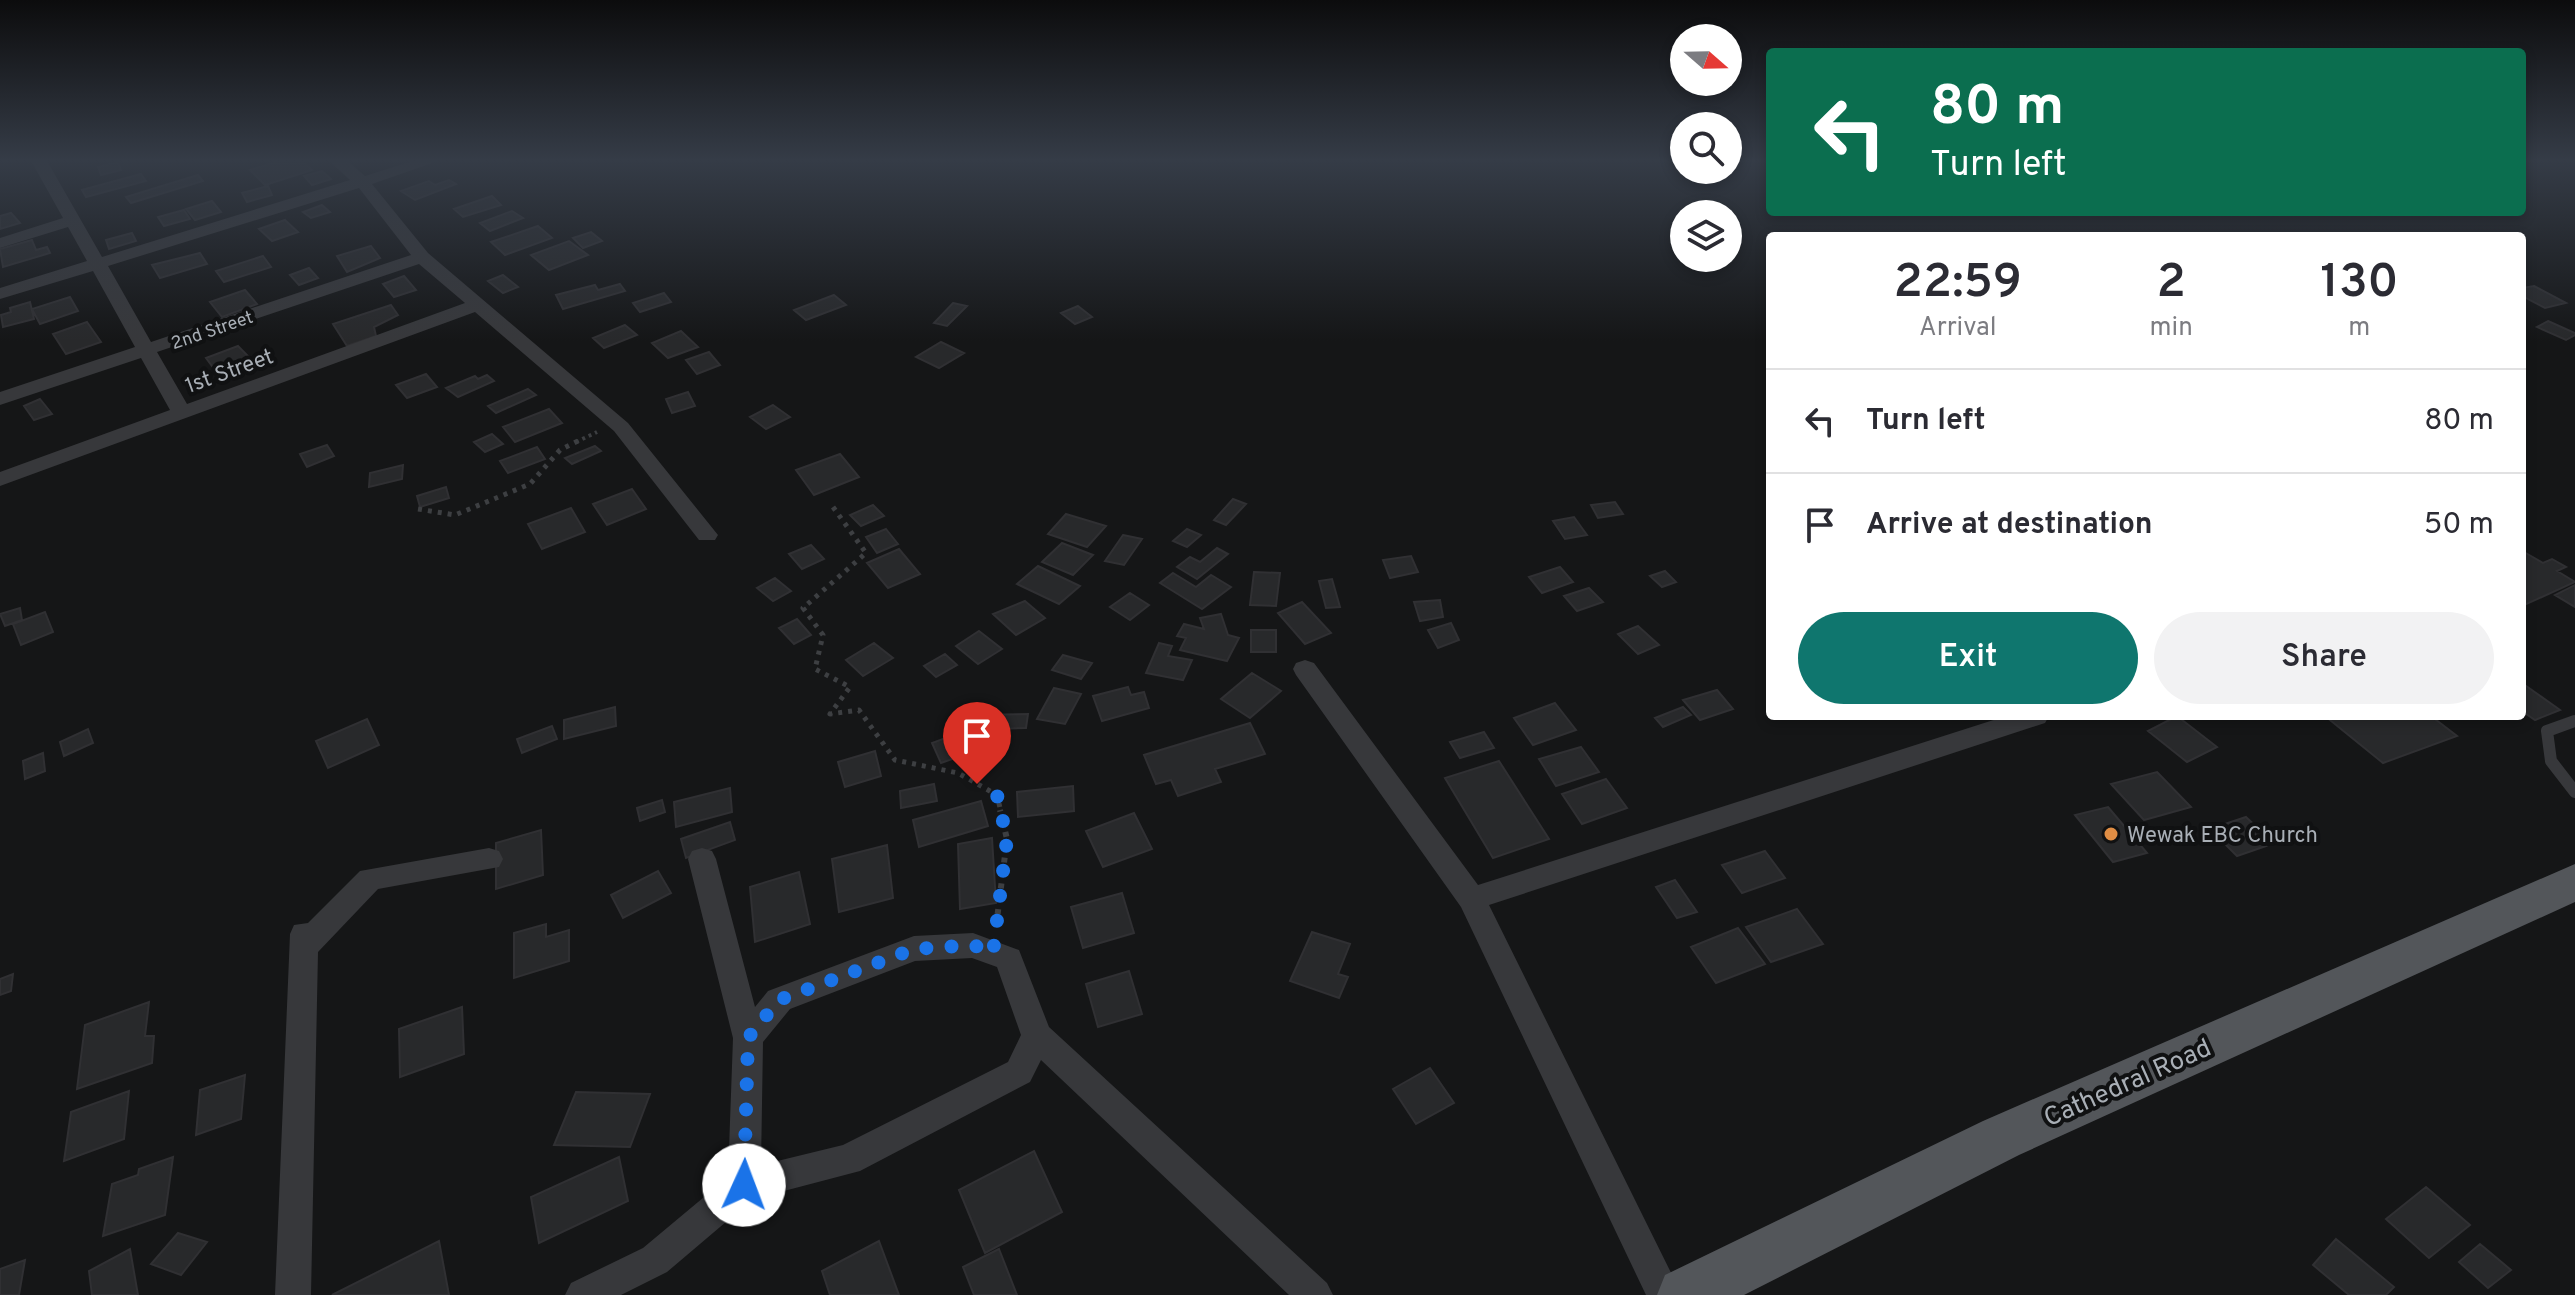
<!DOCTYPE html>
<html lang="en">
<head>
<meta charset="utf-8">
<style>
  :root { --surface:#fff; --page:#f2f2f3; --text:#2b2b33; --muted:#7c7c81; --line:#e1e1e2; --accent:#0f766e }
  body { margin:0; font-family:Overpass,sans-serif; background:var(--page); color:var(--text); height:100vh; display:flex; flex-direction:column; font-size:30px; white-space:nowrap }
  * { box-sizing:border-box; margin:0 }
  p { font-size:26px; color:var(--muted) }
  .icon { flex:none; width:44px; height:44px; fill:none; stroke:currentColor; stroke-width:2; stroke-linecap:round; stroke-linejoin:round }
  .map { position:relative; flex:1; overflow:hidden }
  .panel { position:absolute; left:1766px; top:232px; width:760px; height:488px; display:flex; flex-direction:column; background:var(--surface); border-radius:8px; box-shadow:0 4px 12px #0003 }
  .panel>* { flex:none }
  .hud { position:absolute; left:1766px; top:48px; width:760px; height:168px; border-radius:8px; box-shadow:0 4px 12px #0003; background:#0b6e4f; color:#fff; overflow:hidden }
  .needle { width:52px; rotate:110deg }
  .fabs { position:absolute; left:1670px; top:24px; display:grid; gap:16px }
  .fabs a { display:grid; place-items:center; width:72px; height:72px; border-radius:50%; background:var(--surface); box-shadow:0 4px 12px #0003; font-size:40px }
  .pin { position:absolute; display:grid; place-items:center; width:68px; height:68px; color:#fff; margin:-82px -34px; border-radius:50% 50% 50% 0; rotate:-45deg; box-shadow:0 0 8px #0007 }
  .pin .icon { rotate:45deg }
  .me { position:absolute; width:88px; margin:-44px; rotate:2deg; stroke-linejoin:round; filter:drop-shadow(0 0 6px #0008) }
  .turn { display:flex; align-items:center; gap:28px; height:168px; padding:0 32px; font-size:36px }
  .turn .icon { width:104px; height:104px; stroke-width:2.5 }
  .turn b { display:block; font-size:56px; line-height:68px }
  .eta { display:flex; justify-content:space-evenly; align-items:center; height:136px; text-align:center }
  .eta b { font-size:48px; font-weight:600; line-height:56px }
  .cta { display:flex; gap:16px; margin-top:auto; padding:16px 32px }
  .cta a { flex:1; height:92px; border-radius:48px; background:var(--accent); color:#fff; font-size:32px; font-weight:600; line-height:92px; text-align:center }
  .cta a+a { background:var(--page); color:var(--text) }
  ul { padding:0; list-style:none }
  li { display:flex; align-items:center; gap:24px; height:104px; padding:0 32px; border-top:2px solid var(--line) }
  li div { flex:1 }
  li b { display:block; font-size:30px }
  li em { font-style:normal }
  .map>svg:first-child { display:block }
  .building { fill:#28292b; stroke:#303033; stroke-width:2 }
  .lines { fill:none; stroke-linecap:round; stroke-linejoin:round }
  .path-far2 { stroke:#3d3f42; stroke-width:4; stroke-dasharray:3 4; stroke-linecap:butt }
  .path-far1 { stroke:#3d3f42; stroke-width:5; stroke-dasharray:4 6; stroke-linecap:butt }
  .path { stroke:#3d3f42; stroke-width:6; stroke-dasharray:5 8; stroke-linecap:butt }
  .service { stroke:#37383b; stroke-width:12 }
  .minor { fill:#37383b; fill-rule:evenodd }
  .primary { fill:#53565a; fill-rule:evenodd }
  .route { stroke:#1a73e8; stroke-width:14; stroke-dasharray:0 25.2 }
  .poi-dot { fill:#e08d44; stroke:#101112; stroke-width:3 }
  .labels { text-anchor:middle; stroke-width:8; stroke-linejoin:round; paint-order:stroke }
  .far-street-label { font-size:18px; fill:#a9afb6; stroke:#101112 }
  .street-label { font-size:22px; fill:#a9afb6; stroke:#101112 }
  .poi-label { font-size:22px; fill:#a9afb6; stroke:#101112; text-anchor:start }
  .near-street-label { font-size:26px; fill:#a9afb6; stroke:#101112 }
</style>
</head>
<body>
<div class="map">
<svg width="2575" height="1295" viewBox="0 0 2575 1295">
  <rect width="100%" height="100%" fill="#151617"/>
  <path class="building" d="M 286,159 L 300,159 L 312,170 L 265,185 L 250,170 Z
    M 118,162 L 121,170 L 101,175 L 98,167 Z
    M 322,171 L 331,179 L 312,185 L 304,176 Z
    M 141,174 L 146,181 L 86,197 L 82,190 Z
    M 198,175 L 203,181 L 131,203 L 126,197 Z
    M 449,180 L 456,184 L 415,200 L 401,191 L 429,181 L 435,185 Z
    M 268,186 L 272,195 L 247,202 L 242,193 Z
    M 492,196 L 501,205 L 463,217 L 454,209 Z
    M 212,201 L 221,212 L 195,220 L 186,209 Z
    M 322,205 L 330,212 L 311,218 L 303,212 Z
    M 184,210 L 190,219 L 164,226 L 158,217 Z
    M 512,211 L 523,218 L 490,231 L 480,223 Z
    M 11,213 L 20,223 L 0,229 L 0,216 Z
    M 285,220 L 298,232 L 272,241 L 259,229 Z
    M 538,226 L 552,238 L 505,255 L 491,242 Z
    M 591,232 L 602,241 L 583,248 L 573,238 Z
    M 132,233 L 136,241 L 109,249 L 106,240 Z
    M 32,240 L 36,250 L 47,247 L 50,253 L 3,267 L 0,249 Z
    M 569,241 L 588,255 L 549,270 L 531,255 Z
    M 371,246 L 380,258 L 347,272 L 337,256 Z
    M 200,253 L 207,264 L 160,278 L 152,265 Z
    M 263,256 L 271,267 L 224,282 L 216,271 Z
    M 309,268 L 318,278 L 299,285 L 290,275 Z
    M 503,275 L 518,287 L 503,293 L 488,281 Z
    M 404,276 L 416,290 L 394,297 L 383,284 Z
    M 620,284 L 625,291 L 563,309 L 556,295 L 595,285 L 598,290 Z
    M 2534,286 L 2566,303 L 2545,308 L 2522,296 L 2522,288 Z
    M 245,290 L 257,304 L 222,317 L 210,302 Z
    M 664,293 L 671,302 L 640,312 L 633,303 Z
    M 834,295 L 846,305 L 806,320 L 794,310 Z
    M 70,297 L 78,311 L 40,324 L 32,309 Z
    M 30,302 L 34,319 L 3,327 L 1,315 L 11,312 L 10,308 Z
    M 953,303 L 967,306 L 947,326 L 934,323 Z
    M 391,305 L 398,315 L 374,327 L 376,336 L 347,346 L 333,324 Z
    M 1078,306 L 1092,317 L 1075,324 L 1061,313 Z
    M 2548,321 L 2575,333 L 2575,335 L 2566,340 L 2537,327 Z
    M 87,322 L 101,342 L 66,354 L 53,334 Z
    M 625,325 L 637,335 L 604,348 L 593,338 Z
    M 681,331 L 698,347 L 668,358 L 652,343 Z
    M 941,342 L 964,353 L 939,368 L 916,357 Z
    M 238,346 L 249,357 L 215,370 L 206,358 Z
    M 709,352 L 720,365 L 697,374 L 686,360 Z
    M 426,374 L 437,387 L 407,398 L 396,385 Z
    M 487,375 L 494,381 L 458,397 L 446,388 L 475,376 L 478,379 Z
    M 528,389 L 536,395 L 496,413 L 488,406 Z
    M 688,392 L 695,406 L 672,413 L 666,399 Z
    M 40,399 L 52,414 L 34,420 L 24,406 Z
    M 773,405 L 790,417 L 766,429 L 750,417 Z
    M 549,409 L 562,423 L 515,442 L 503,427 Z
    M 492,434 L 503,444 L 485,452 L 474,442 Z
    M 327,445 L 334,456 L 307,467 L 300,454 Z
    M 595,446 L 601,451 L 572,464 L 565,458 Z
    M 537,447 L 545,459 L 508,473 L 500,461 Z
    M 840,454 L 859,477 L 814,495 L 796,470 Z
    M 403,465 L 402,479 L 369,487 L 370,473 Z
    M 446,487 L 449,498 L 420,507 L 417,496 Z
    M 632,489 L 646,509 L 607,525 L 593,504 Z
    M 1233,499 L 1246,504 L 1226,525 L 1214,520 Z
    M 1615,502 L 1623,514 L 1598,518 L 1591,505 Z
    M 873,505 L 884,516 L 861,526 L 850,515 Z
    M 571,508 L 585,532 L 542,549 L 528,524 Z
    M 1066,514 L 1106,526 L 1087,547 L 1048,534 Z
    M 1574,517 L 1587,535 L 1565,539 L 1553,521 Z
    M 886,529 L 898,544 L 877,553 L 866,537 Z
    M 1187,529 L 1201,535 L 1187,547 L 1173,541 Z
    M 1123,535 L 1142,539 L 1124,565 L 1105,561 Z
    M 1062,543 L 1093,555 L 1073,575 L 1042,562 Z
    M 811,545 L 824,559 L 802,569 L 789,554 Z
    M 1217,548 L 1228,554 L 1197,579 L 1177,567 L 1190,557 L 1200,562 Z
    M 899,549 L 920,574 L 888,588 L 867,563 Z
    M 2524,552 L 2543,563 L 2552,559 L 2566,567 L 2557,571 L 2575,582 L 2522,606 Z
    M 1411,556 L 1418,572 L 1390,578 L 1383,560 Z
    M 1038,566 L 1080,586 L 1059,604 L 1017,584 Z
    M 1560,567 L 1573,582 L 1542,593 L 1529,577 Z
    M 1665,571 L 1676,582 L 1662,587 L 1650,576 Z
    M 1254,572 L 1280,573 L 1276,606 L 1250,605 Z
    M 1173,573 L 1196,587 L 1211,575 L 1231,587 L 1202,609 L 1160,583 Z
    M 775,578 L 791,591 L 773,601 L 757,588 Z
    M 1332,579 L 1340,607 L 1326,608 L 1319,581 Z
    M 2575,585 L 2575,607 L 2555,595 Z
    M 1589,588 L 1603,602 L 1577,611 L 1564,596 Z
    M 1130,593 L 1149,605 L 1130,620 L 1110,607 Z
    M 1440,600 L 1443,617 L 1420,621 L 1414,602 Z
    M 1025,601 L 1045,618 L 1016,635 L 993,614 Z
    M 1302,602 L 1331,633 L 1305,644 L 1278,613 Z
    M 20,608 L 22,620 L 5,626 L 0,614 Z
    M 45,612 L 53,632 L 21,645 L 13,624 Z
    M 1221,614 L 1228,635 L 1239,638 L 1227,661 L 1180,650 L 1186,638 L 1177,636 L 1184,624 L 1204,629 L 1200,618 Z
    M 797,619 L 811,635 L 794,644 L 779,628 Z
    M 1451,623 L 1459,640 L 1438,648 L 1428,630 Z
    M 1638,626 L 1659,645 L 1638,654 L 1618,634 Z
    M 1251,630 L 1276,630 L 1276,652 L 1251,652 Z
    M 979,631 L 1002,649 L 978,664 L 956,646 Z
    M 874,643 L 893,658 L 863,676 L 846,660 Z
    M 1159,643 L 1172,646 L 1168,656 L 1192,660 L 1183,680 L 1146,673 Z
    M 945,654 L 957,665 L 936,677 L 924,666 Z
    M 1063,655 L 1092,663 L 1081,679 L 1052,670 Z
    M 1252,673 L 1281,691 L 1250,718 L 1221,699 Z
    M 2522,683 L 2560,710 L 2535,720 L 2522,711 Z
    M 1128,687 L 1131,695 L 1144,692 L 1149,708 L 1102,721 L 1093,696 Z
    M 1054,688 L 1081,694 L 1065,724 L 1037,719 Z
    M 1717,690 L 1733,709 L 1700,720 L 1683,700 Z
    M 1555,703 L 1576,730 L 1533,745 L 1514,718 Z
    M 615,707 L 616,726 L 564,739 L 564,720 Z
    M 1683,707 L 1691,715 L 1663,727 L 1655,718 Z
    M 1028,714 L 1026,728 L 970,730 L 973,715 Z
    M 2177,716 L 2217,747 L 2187,762 L 2148,731 Z
    M 2325,716 L 2431,716 L 2457,736 L 2383,763 Z
    M 367,719 L 379,745 L 328,768 L 316,741 Z
    M 1250,723 L 1265,754 L 1215,769 L 1221,782 L 1178,796 L 1171,780 L 1156,784 L 1144,755 Z
    M 552,726 L 557,739 L 522,753 L 517,739 Z
    M 88,729 L 93,743 L 64,756 L 60,742 Z
    M 1484,732 L 1494,748 L 1460,758 L 1450,742 Z
    M 951,736 L 961,756 L 941,763 L 932,743 Z
    M 1581,747 L 1599,772 L 1556,786 L 1539,759 Z
    M 875,751 L 881,776 L 845,787 L 838,762 Z
    M 43,753 L 45,771 L 25,779 L 23,761 Z
    M 1499,761 L 1549,839 L 1493,858 L 1445,778 Z
    M 2157,772 L 2191,807 L 2144,820 L 2111,784 Z
    M 1606,779 L 1627,808 L 1582,824 L 1562,794 Z
    M 934,784 L 937,801 L 901,808 L 900,791 Z
    M 1073,786 L 1074,811 L 1018,817 L 1017,792 Z
    M 730,788 L 732,812 L 676,827 L 674,802 Z
    M 662,800 L 665,812 L 640,821 L 637,808 Z
    M 981,801 L 988,826 L 919,847 L 913,820 Z
    M 2108,807 L 2147,853 L 2113,862 L 2075,815 Z
    M 1134,813 L 1152,849 L 1103,867 L 1086,831 Z
    M 2246,817 L 2263,833 L 2254,835 L 2266,846 L 2237,856 L 2210,829 Z
    M 730,822 L 735,840 L 686,858 L 681,839 Z
    M 541,830 L 543,875 L 496,889 L 496,843 Z
    M 992,838 L 996,903 L 960,909 L 958,844 Z
    M 887,845 L 893,898 L 839,912 L 832,859 Z
    M 1765,851 L 1785,878 L 1742,893 L 1722,865 Z
    M 658,871 L 671,893 L 623,918 L 611,895 Z
    M 799,872 L 810,924 L 755,942 L 750,887 Z
    M 1675,880 L 1697,912 L 1677,918 L 1656,887 Z
    M 1122,893 L 1134,933 L 1083,948 L 1071,907 Z
    M 1797,909 L 1823,944 L 1771,962 L 1746,927 Z
    M 546,924 L 546,937 L 569,930 L 569,961 L 514,978 L 514,933 Z
    M 1738,928 L 1765,964 L 1716,983 L 1691,947 Z
    M 1312,932 L 1350,944 L 1338,974 L 1348,977 L 1339,998 L 1290,981 Z
    M 1129,971 L 1142,1014 L 1098,1027 L 1086,984 Z
    M 13,974 L 11,991 L 0,995 L 0,979 Z
    M 149,1002 L 145,1036 L 154,1036 L 152,1063 L 77,1089 L 85,1025 Z
    M 462,1007 L 464,1054 L 400,1077 L 399,1029 Z
    M 1430,1068 L 1454,1103 L 1416,1124 L 1393,1089 Z
    M 245,1075 L 241,1119 L 196,1135 L 200,1090 Z
    M 129,1091 L 124,1139 L 64,1161 L 71,1112 Z
    M 576,1092 L 650,1094 L 630,1147 L 554,1145 Z
    M 1034,1151 L 1062,1212 L 985,1253 L 959,1190 Z
    M 173,1157 L 165,1215 L 103,1236 L 112,1184 L 138,1175 L 139,1169 Z
    M 619,1157 L 628,1201 L 539,1243 L 531,1197 Z
    M 2426,1187 L 2470,1225 L 2429,1258 L 2386,1219 Z
    M 178,1233 L 207,1242 L 181,1275 L 151,1264 Z
    M 2336,1239 L 2394,1287 L 2386,1295 L 2349,1295 L 2313,1265 Z
    M 439,1241 L 449,1295 L 332,1295 Z
    M 879,1241 L 899,1295 L 830,1295 L 822,1271 Z
    M 2480,1244 L 2511,1270 L 2488,1288 L 2459,1262 Z
    M 130,1249 L 138,1295 L 92,1295 L 89,1271 Z
    M 999,1249 L 1017,1295 L 974,1295 L 963,1267 Z
    M 25,1260 L 19,1295 L 0,1295 L 0,1269 Z"/>
  <g class="lines">
    <path class="path-far2" d="M 576,442 L 597,432"/>
    <path class="path-far1" d="M 833,507 L 866,553 L 803,608 L 823,635 L 815,669 L 850,687 L 830,714 L 859,710 L 895,760 L 958,773 L 997,795 L 1001,812
      M 418,509 L 455,515 L 530,484 L 560,450 L 580,440"/>
    <path class="path" d="M 996,927 L 1007,839 L 1000,810"/>
    <path class="service" d="M 2575,721 L 2547,731 L 2551,761 L 2575,792"/>
    <path class="minor" d="M 30,159 L 46,159 L 102,257 L 350,180 L 327,159 L 345,159 L 365,176 L 419,159 L 444,159 L 372,184 L 428,253 L 628,423 L 718,535 L 715,540 L 699,540 L 614,431 L 475,312 L 0,486 L 0,472 L 170,410 L 141,358 L 0,405 L 0,392 L 135,347 L 93,271 L 0,299 L 0,288 L 87,261 L 68,227 L 0,248 L 0,238 L 63,218 ZM 359,188 L 411,255 L 151,342 L 108,266 ZM 419,264 L 465,303 L 187,404 L 157,352 Z
      M 1305,660 L 1314,663 L 1478,885 L 2006,716 L 2049,716 L 2045,723 L 1489,905 L 1682,1295 L 1646,1295 L 1461,907 L 1296,675 L 1293,669 L 1296,663 Z
      M 489,848 L 499,851 L 503,859 L 499,867 L 378,889 L 318,952 L 311,1295 L 275,1295 L 290,934 L 294,925 L 308,923 L 360,871 Z
      M 702,848 L 712,851 L 716,859 L 755,1007 L 768,991 L 914,936 L 973,933 L 1019,950 L 1049,1027 L 1327,1283 L 1333,1295 L 1289,1295 L 1041,1060 L 1030,1082 L 860,1171 L 753,1199 L 667,1272 L 621,1295 L 565,1295 L 571,1283 L 643,1248 L 728,1177 L 733,1038 L 688,859 L 692,851 ZM 972,958 L 997,967 L 1021,1035 L 1008,1062 L 843,1145 L 761,1165 L 763,1042 L 790,1009 L 915,961 Z"/>
    <path class="primary" d="M 2575,864 L 2575,902 L 2019,1155 L 1744,1295 L 1657,1295 L 1665,1275 L 1983,1121 Z"/>
  </g>
  <linearGradient id="sky" x2="0" y2="1"><stop stop-color="#0c0c0d"/><stop offset="0.47" stop-color="#353c47"/><stop offset="1" stop-color="#353c47" stop-opacity="0"/></linearGradient>
  <rect width="2575" height="341" fill="url(#sky)"/>
  <g class="lines">
    <path class="route" d="M 744,1185 L 748,1038 L 779,1000 L 914,949 L 973,945 L 993,953 L 1007,839 L 997,795 L 977,784"/>
  </g>
  <circle class="poi-dot" cx="2111" cy="834" r="8"/>
  <g class="labels">
    <g class="far-street-label">
      <text transform="translate(212 330) rotate(-19)" y="6">2nd Street</text>
    </g>
    <g class="street-label">
      <text transform="translate(229 370) rotate(-20)" y="8">1st Street</text>
    </g>
    <g class="poi-label">
      <text x="2127" y="842">Wewak EBC Church</text>
    </g>
    <g class="near-street-label">
      <text transform="translate(2127 1082) rotate(-24)" y="9">Cathedral Road</text>
    </g>
  </g>
</svg>
<div class="fabs">
<a><svg class="needle" viewBox="-14 -14 28 28"><path d="M0-13l5 13h-10z" fill="#e53935"/><path d="M0 13l5-13h-10z" fill="#7c7c81"/></svg></a>
<a><svg class="icon" aria-label="search" viewBox="0 0 24 24"><circle cx="10" cy="10" r="6"/><path d="M15 15l6 6"/></svg></a>
<a><svg class="icon" aria-label="layers" viewBox="0 0 24 24"><path d="M12 4l9 5-9 5-9-5zM3 14l9 5 9-5"/></svg></a>
</div>
<div class="pin" style="left:977px;top:784px;background:#d93025"><svg class="icon" aria-label="arrive" viewBox="0 0 24 24"><path d="M6 21V4h12l-3 4 3 4H6"/></svg></div>
<svg class="me" style="left:744px;top:1185px" viewBox="-20 -20 40 40"><circle r="19" fill="#fff"/><path d="M0-13L10 11 0 6-10 11z" fill="#1a73e8"/></svg>
<div class="hud">
<div class="turn"><svg class="icon" aria-label="left" viewBox="0 0 24 24"><path d="M17 20v-9H6M10 6l-5 5 5 5"/></svg><div><b>80 m</b>Turn left</div></div>
</div>
<section class="panel">
<div class="eta">
<div><b>22:59</b><p>Arrival</p></div>
<div><b>2</b><p>min</p></div>
<div><b>130</b><p>m</p></div>
</div>
<ul>
<li><svg class="icon" aria-label="left" viewBox="0 0 24 24"><path d="M17 20v-9H6M10 6l-5 5 5 5"/></svg><div><b>Turn left</b></div><em>80 m</em></li>
<li><svg class="icon" aria-label="arrive" viewBox="0 0 24 24"><path d="M6 21V4h12l-3 4 3 4H6"/></svg><div><b>Arrive at destination</b></div><em>50 m</em></li>
</ul>
<div class="cta"><a>Exit</a><a>Share</a></div>
</section>
</div>
</body>
</html>
